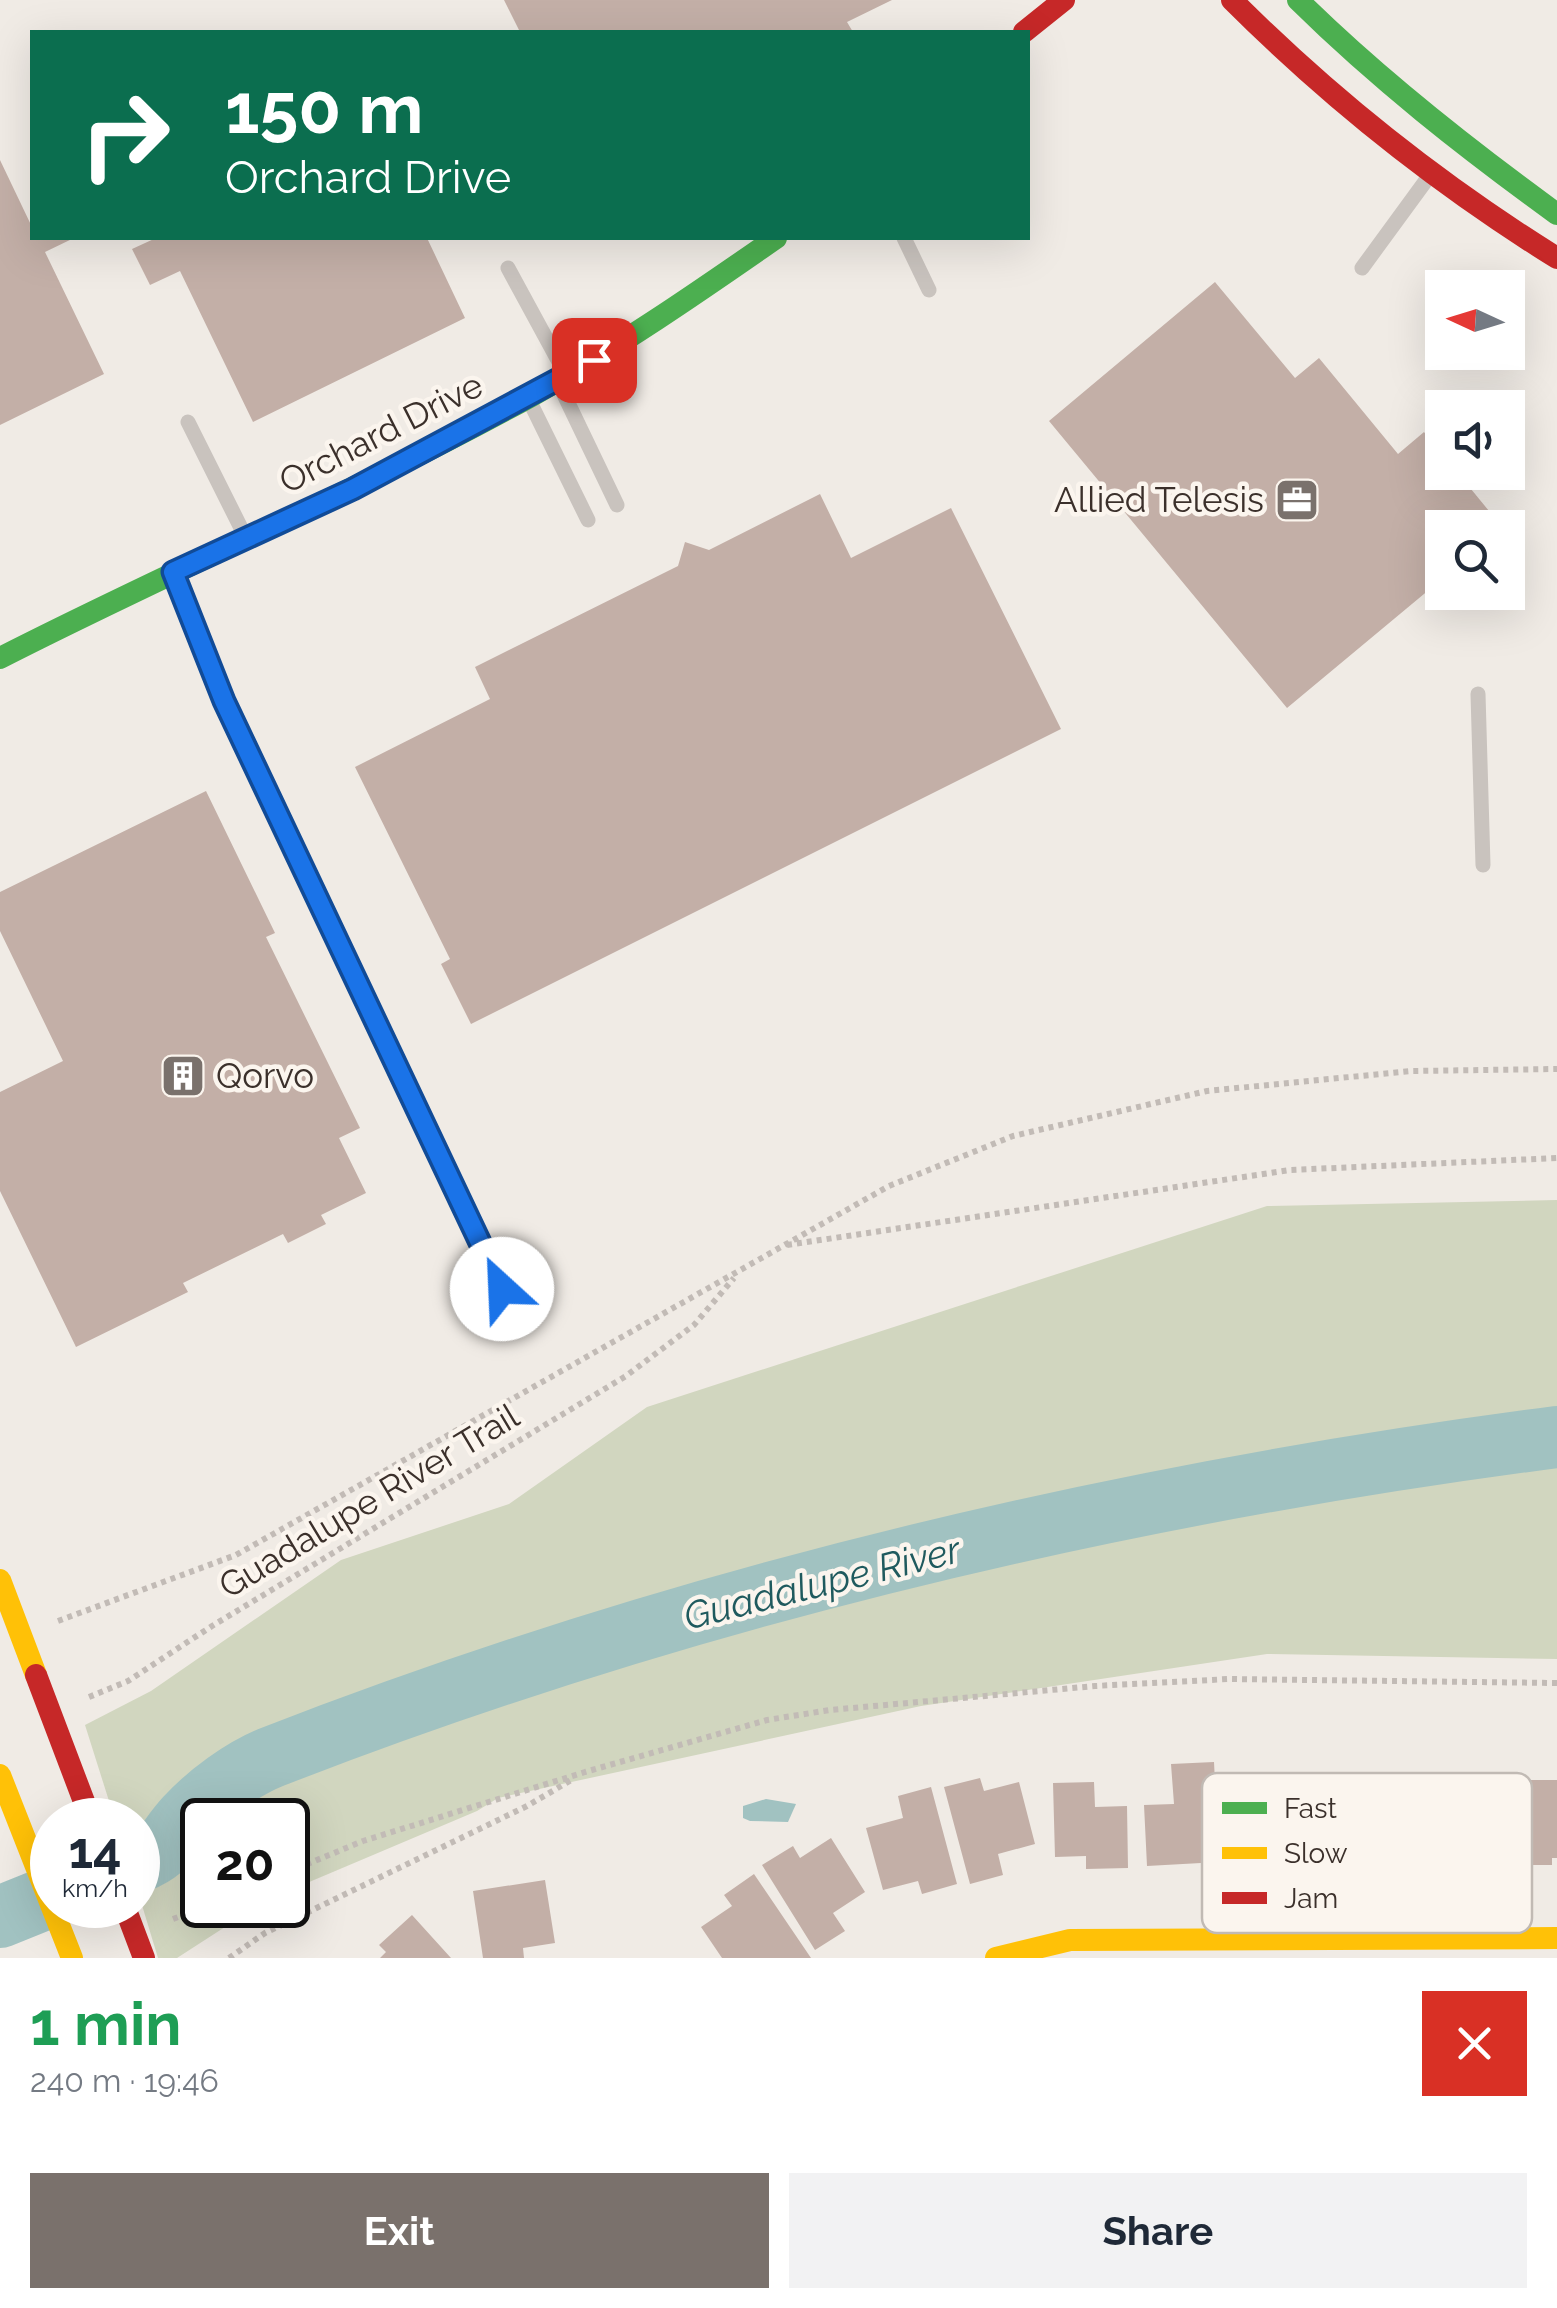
<!DOCTYPE html>
<html lang="en">
<head>
<meta charset="utf-8">
<style>
  :root { --surface:#fff; --page:#f2f2f3; --text:#1f2937; --muted:#747a83; --accent:#7a716c }
  body { margin:0; font-family:Raleway,sans-serif; background:var(--page); color:var(--text); height:100vh; display:flex; flex-direction:column; font-size:38px; white-space:nowrap }
  * { box-sizing:border-box; margin:0 }
  p { font-size:32px; color:var(--muted) }
  .icon { flex:none; width:55px; height:55px; fill:none; stroke:currentColor; stroke-width:2; stroke-linecap:round; stroke-linejoin:round }
  .map { position:relative; height:1958px; overflow:hidden }
  .details { display:flex; flex-direction:column; background:var(--surface); flex:1 }
  .details>* { flex:none }
  .guide { position:absolute; left:30px; top:30px; width:1000px; height:210px; border-radius:0px; box-shadow:0 10px 40px #0002; background:#0b6e4f; color:#fff; overflow:hidden }
  .needle { width:65px; rotate:274deg }
  .tools { position:absolute; left:1425px; top:270px; display:grid; gap:20px }
  .tools a { display:grid; place-items:center; width:100px; height:100px; border-radius:0px; background:var(--surface); box-shadow:0 10px 40px #0002; font-size:50px }
  .speed { position:absolute; left:30px; top:1798px; display:flex; gap:20px; font-size:50px; font-weight:700; text-align:center }
  .speed>* { display:grid; place-content:center; width:130px; height:130px; border-radius:50%; background:var(--surface); box-shadow:0 10px 40px #0002; line-height:1 }
  .speed small { font-size:25px; font-weight:400 }
  .speed .limit { border:5px solid #111; border-radius:15px; background:#fff; color:#111 }
  .pin { position:absolute; display:grid; place-items:center; width:85px; height:85px; color:#fff; margin:-42px; border-radius:20px; box-shadow:0 5px 15px #0006 }
  .me { position:absolute; width:110px; margin:-55px; rotate:335deg; stroke-linejoin:round; filter:drop-shadow(0 0 8px #0008) }
  .turn { display:flex; align-items:center; gap:35px; height:210px; padding:0 30px; font-size:45px }
  .turn .icon { width:130px; height:130px; stroke-width:2.5 }
  .turn b { display:block; font-size:70px; line-height:85px }
  .round { display:grid; place-items:center; flex:none; width:105px; height:105px; border-radius:0px; background:var(--page) }
  .headline { display:flex; align-items:center; justify-content:space-between; height:170px; padding:0 30px }
  h1 { font-size:60px; font-weight:700; line-height:75px; color:#1e9e55 }
  .action { display:flex; gap:20px; margin-top:auto; padding:20px 30px }
  .action a { flex:1; height:115px; border-radius:0px; background:var(--accent); color:#fff; font-size:40px; font-weight:700; line-height:115px; text-align:center }
  .action a+a { background:var(--page); color:var(--text) }
  .map>svg:first-child { display:block }
  .green { fill:#d1d6bf }
  .water { fill:#a1c2c1 }
  .lines { fill:none; stroke-linecap:round; stroke-linejoin:round }
  .river { stroke:#a1c2c1; stroke-width:62 }
  .building { fill:#c3afa7 }
  .path { stroke:#c2bbb6; stroke-width:6; stroke-dasharray:5 5; stroke-linecap:butt }
  .lane { stroke:#c9c3be; stroke-width:15 }
  .fast { stroke:#4caf50; stroke-width:22 }
  .slow { stroke:#ffc107; stroke-width:22 }
  .jam { stroke:#c62828; stroke-width:22 }
  .slow-bridge { stroke:#ffc107; stroke-width:22 }
  .jam-bridge { stroke:#c62828; stroke-width:22 }
  .route-casing { stroke:#114b97; stroke-width:25 }
  .route { stroke:#1a73e8; stroke-width:18 }
  .labels { text-anchor:middle; stroke-width:9; stroke-linejoin:round; paint-order:stroke }
  .street-label { font-size:35px; fill:#3b302b; stroke:#fbf5ee }
  .poi-label { font-size:35px; fill:#3b302b; stroke:#fbf5ee; text-anchor:end }
  .water-label { font-size:38px; font-style:italic; fill:#1f5a5e; stroke:#fbf5ee }
  .key { fill:#fbf5ee; stroke:#c1bab4; stroke-width:2.5 }
  .key-label { font-size:28px; fill:#3b302b }
</style>
</head>
<body>
<div class="map">
<svg width="1557" height="1958" viewBox="0 0 1557 1958">
  <rect width="100%" height="100%" fill="#f0ebe5"/>
  <path class="green" d="M 1557,1200 L 1557,1659 L 1267,1654 L 921,1706 L 498,1798 L 477,1811 L 288,1891 L 288,1820 L 202,1820 L 202,1905 L 259,1905 L 177,1958 L 158,1958 L 138,1892 L 138,1820 L 115,1820 L 85,1725 L 151,1691 L 341,1560 L 509,1504 L 647,1407 L 1267,1206 Z"/>
  <path class="water" d="M 766,1799 L 796,1804 L 788,1822 L 750,1821 L 743,1818 L 743,1806 Z"/>
  <g class="lines">
    <path class="river" d="M 138,1862 C 169,1849 165,1841 186,1818 C 208,1794 242,1769 272,1757 C 686,1596 1117,1494 1557,1437
      M 0,1917 L 52,1896"/>
  </g>
  <path class="building" d="M 504,0 L 892,0 L 847,22 L 853,32 L 520,32 Z
    M 0,160 L 32,227 L 32,238 L 74,238 L 45,252 L 104,374 L 0,425 Z
    M 156,238 L 427,238 L 465,318 L 253,422 L 180,271 L 150,285 L 132,249 Z
    M 1215,282 L 1295,378 L 1319,358 L 1398,454 L 1424,432 L 1442,455 L 1442,472 L 1457,472 L 1503,528 L 1442,528 L 1442,579 L 1287,708 L 1049,421 Z
    M 820,494 L 851,558 L 951,508 L 1061,729 L 471,1024 L 441,964 L 450,959 L 355,767 L 490,699 L 475,667 L 678,566 L 685,542 L 709,550 Z
    M 206,791 L 275,933 L 266,937 L 360,1128 L 339,1138 L 366,1193 L 321,1215 L 326,1224 L 288,1243 L 283,1234 L 183,1283 L 188,1292 L 76,1347 L 0,1191 L 0,1092 L 63,1061 L 0,931 L 0,892 Z
    M 1214,1762 L 1219,1862 L 1147,1866 L 1144,1805 L 1174,1804 L 1171,1764 Z
    M 980,1778 L 984,1791 L 1019,1782 L 1035,1844 L 998,1854 L 1003,1875 L 970,1884 L 944,1787 Z
    M 1514,1780 L 1557,1780 L 1557,1858 L 1552,1858 L 1552,1865 L 1514,1865 Z
    M 1094,1782 L 1095,1807 L 1127,1806 L 1128,1868 L 1086,1869 L 1086,1856 L 1055,1857 L 1053,1783 Z
    M 931,1787 L 957,1884 L 922,1894 L 918,1881 L 883,1890 L 866,1828 L 903,1818 L 898,1796 Z
    M 831,1838 L 865,1892 L 833,1913 L 845,1931 L 815,1950 L 762,1865 L 793,1846 L 800,1858 Z
    M 754,1874 L 811,1958 L 722,1958 L 701,1927 L 732,1906 L 724,1895 Z
    M 545,1880 L 555,1943 L 523,1948 L 524,1958 L 483,1958 L 473,1891 Z
    M 412,1915 L 451,1958 L 380,1958 L 386,1952 L 379,1945 Z"/>
  <g class="lines">
    <path class="path" d="M 787,1245 L 1290,1170 L 1557,1158
      M 58,1621 L 236,1555 L 889,1186 L 1013,1136 L 1207,1091 L 1411,1071 L 1557,1069
      M 89,1697 L 128,1681 L 212,1626 L 626,1376 L 694,1325 L 734,1278
      M 288,1872 L 363,1841 L 585,1772 L 767,1720 L 830,1710 L 1095,1686 L 1229,1679 L 1557,1683
      M 173,1919 L 209,1905
      M 229,1958 L 265,1933 L 527,1806 L 573,1779"/>
    <path class="lane" d="M 904,238 L 929,290
      M 508,268 L 565,373
      M 1362,268 L 1430,175
      M 558,382 L 617,505
      M 530,402 L 588,520
      M 188,422 L 244,534
      M 174,575 L 224,701 L 502,1289
      M 1478,694 L 1483,865"/>
    <path class="fast" d="M 1298,0 C 1378,79 1466,148 1557,214
      M 0,658 C 176,568 359,491 533,395 C 617,348 697,293 776,238"/>
    <path class="slow" d="M 0,1580 L 36,1675
      M 996,1958 L 1070,1940 L 1557,1938"/>
    <path class="jam" d="M 1232,0 C 1331,99 1438,184 1557,258
      M 1024,32 L 1064,0"/>
    <path class="slow-bridge" d="M 0,1775 L 72,1958"/>
    <path class="jam-bridge" d="M 36,1675 L 91,1820
      M 124,1905 L 144,1958"/>
  </g>
  <g class="lines">
    <defs>
      <path id="route" d="M 502,1289 L 224,701 L 173,572 L 353,489 L 594,360"/>
    </defs>
    <use href="#route" class="route-casing"/>
    <use href="#route" class="route"/>
  </g>
  <defs>
    <symbol id="office-square" viewBox="-11 -11 22 22"><rect x="-9" y="-9" width="18" height="18" rx="4" fill="#7a716c" stroke="#fbf5ee"/><path d="M-6-3h4V-5.5h4V-3h4V5H-6ZM-1-4.5V-3h2v-1.5ZM-6 0V1H6V0Z" fill="#fff"/></symbol>
    <symbol id="building-square" viewBox="-11 -11 22 22"><rect x="-9" y="-9" width="18" height="18" rx="4" fill="#7a716c" stroke="#fbf5ee"/><path d="M-4-6H4V6H1V3H-1V6H-4ZM-2.5-4.3h1.7v1.8h-1.7ZM.8-4.3h1.7v1.8H.8ZM-2.5-1h1.7V.8h-1.7ZM.8-1h1.7V.8H.8Z" fill="#fff"/></symbol>
  </defs>
  <g fill-rule="evenodd">
    <use href="#office-square" x="1272" y="475" width="50" height="50"/>
    <use href="#building-square" x="158" y="1051" width="50" height="50"/>
  </g>
  <g class="labels">
    <g class="street-label">
      <text transform="translate(381 433) rotate(-27)" y="12">Orchard Drive</text>
      <text transform="translate(369 1501) rotate(-31)" y="12">Guadalupe River Trail</text>
    </g>
    <g class="poi-label">
      <text x="1264" y="512">Allied Telesis</text>
      <text x="216" y="1088" text-anchor="start">Qorvo</text>
    </g>
    <g class="water-label">
      <text transform="translate(822 1583) rotate(-14)" y="13">Guadalupe River</text>
    </g>
  </g>
  <rect x="1202" y="1773" width="330" height="160" rx="15" class="key"/>
  <rect x="1222" y="1802" width="45" height="12" fill="#4caf50"/>
  <rect x="1222" y="1847" width="45" height="12" fill="#ffc107"/>
  <rect x="1222" y="1892" width="45" height="12" fill="#c62828"/>
  <g class="key-label">
    <text x="1284" y="1818">Fast</text>
    <text x="1284" y="1863">Slow</text>
    <text x="1284" y="1908">Jam</text>
  </g>
</svg>
<div class="tools">
<a><svg class="needle" viewBox="-14 -14 28 28"><path d="M0-13l5 13h-10z" fill="#e53935"/><path d="M0 13l5-13h-10z" fill="#747a83"/></svg></a>
<a><svg class="icon" aria-label="sound" viewBox="0 0 24 24"><path d="M4 9h4l5-4v14l-5-4H4zM17 9q2 3 0 6"/></svg></a>
<a><svg class="icon" aria-label="search" viewBox="0 0 24 24"><circle cx="10" cy="10" r="6"/><path d="M15 15l6 6"/></svg></a>
</div>
<div class="speed"><div>14<small>km/h</small></div><div class="limit">20</div></div>
<div class="pin" style="left:594px;top:360px;background:#d93025"><svg class="icon" aria-label="arrive" viewBox="0 0 24 24"><path d="M6 21V4h12l-3 4 3 4H6"/></svg></div>
<svg class="me" style="left:502px;top:1289px" viewBox="-20 -20 40 40"><circle r="19" fill="#fff"/><path d="M0-13L10 11 0 6-10 11z" fill="#1a73e8"/></svg>
<div class="guide">
<div class="turn"><svg class="icon" aria-label="right" viewBox="0 0 24 24"><path d="M7 20v-9h11M14 6l5 5-5 5"/></svg><div><b>150 m</b>Orchard Drive</div></div>
</div>
</div>
<section class="details">
<div class="headline"><div><h1>1 min</h1><p>240 m · 19:46</p></div><a class="round" style="background:#d93025;color:#fff"><svg class="icon" aria-label="close" viewBox="0 0 24 24"><path d="M6 6l12 12M18 6L6 18"/></svg></a></div>
<div class="action"><a>Exit</a><a>Share</a></div>
</section>
</body>
</html>
